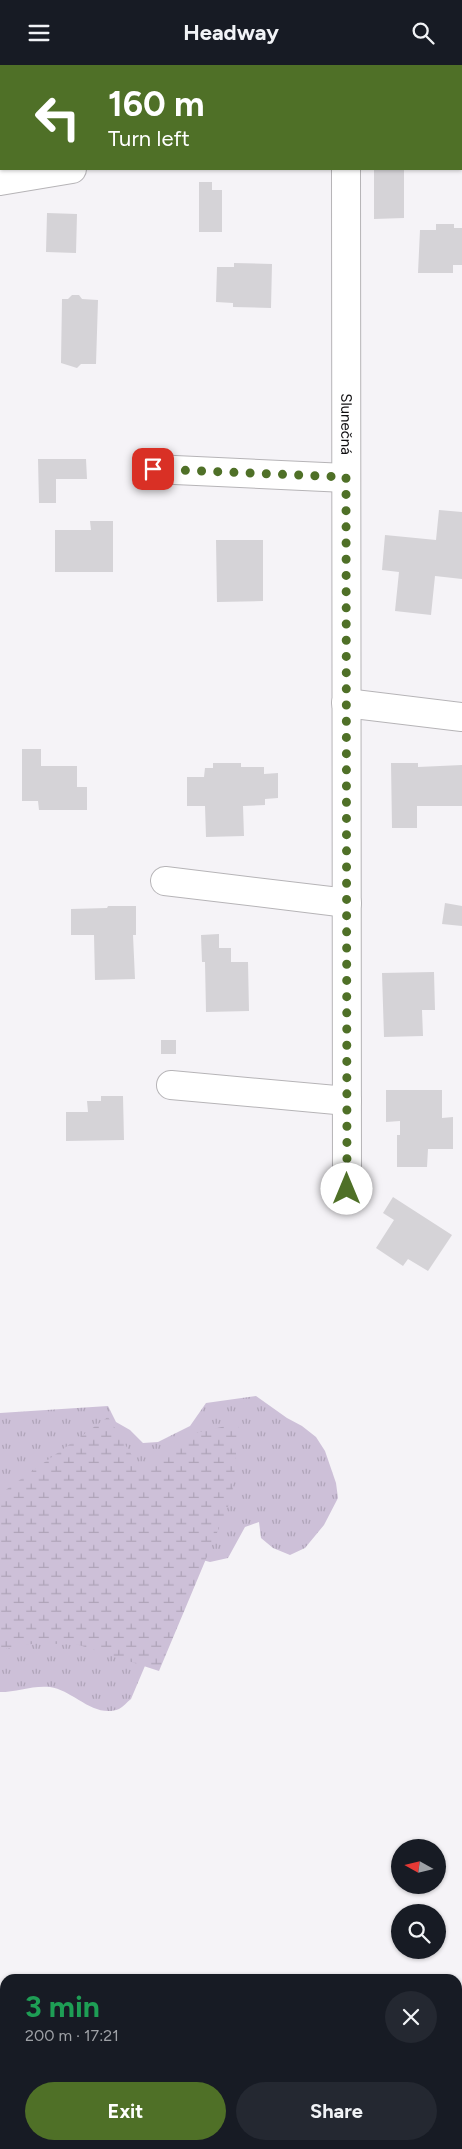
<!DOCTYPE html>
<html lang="en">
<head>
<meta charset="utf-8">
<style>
  :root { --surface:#171b24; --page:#242831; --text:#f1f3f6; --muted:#9ea1a6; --accent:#4f7027 }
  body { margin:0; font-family:Figtree,sans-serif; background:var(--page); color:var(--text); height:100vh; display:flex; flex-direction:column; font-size:19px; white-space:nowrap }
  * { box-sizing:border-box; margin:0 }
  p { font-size:16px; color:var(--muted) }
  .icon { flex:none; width:28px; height:28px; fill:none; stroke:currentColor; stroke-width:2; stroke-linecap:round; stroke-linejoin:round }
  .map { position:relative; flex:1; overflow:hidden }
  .side { position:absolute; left:0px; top:1909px; width:462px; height:176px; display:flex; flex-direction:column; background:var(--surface); border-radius:15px 15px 0 0; box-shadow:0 1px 4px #0004 }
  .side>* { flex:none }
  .guide { position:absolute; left:0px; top:0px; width:462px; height:105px; box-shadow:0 1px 4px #0004; background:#4f7027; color:#fff; overflow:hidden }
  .needle { width:32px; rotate:278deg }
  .fabs { position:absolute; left:391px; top:1774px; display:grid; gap:10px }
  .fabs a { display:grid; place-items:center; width:55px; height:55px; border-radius:50%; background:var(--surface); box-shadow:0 1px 4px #0004; font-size:25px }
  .pin { position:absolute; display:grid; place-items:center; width:42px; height:42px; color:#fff; margin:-21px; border-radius:10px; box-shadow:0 2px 8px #0006 }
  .me { position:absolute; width:55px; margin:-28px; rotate:0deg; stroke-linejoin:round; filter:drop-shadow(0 0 4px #0008) }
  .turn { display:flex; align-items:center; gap:18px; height:105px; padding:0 25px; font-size:22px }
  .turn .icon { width:65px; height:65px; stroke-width:2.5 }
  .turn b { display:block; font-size:35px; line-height:42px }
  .round { display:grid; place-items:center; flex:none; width:52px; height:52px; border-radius:26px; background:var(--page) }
  .overview { display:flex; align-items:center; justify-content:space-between; height:85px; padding:0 25px }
  h1 { font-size:30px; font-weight:700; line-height:38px; color:#1e9e55 }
  .cta { display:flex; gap:10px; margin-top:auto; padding:10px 25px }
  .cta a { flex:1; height:58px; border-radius:30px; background:var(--accent); color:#fff; font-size:20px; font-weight:700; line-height:58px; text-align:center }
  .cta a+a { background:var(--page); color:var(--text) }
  header { display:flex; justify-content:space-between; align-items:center; height:65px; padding:0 25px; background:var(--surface); font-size:22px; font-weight:700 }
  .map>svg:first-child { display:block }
  .grass { fill:url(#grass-tufts) }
  .wetland { fill:url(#wetland-marsh) }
  .building { fill:#d5d3d7 }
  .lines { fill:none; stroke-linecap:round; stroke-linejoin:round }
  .minor-casing { stroke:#b6b4b7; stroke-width:30 }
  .tertiary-casing { stroke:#b6b4b7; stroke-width:30 }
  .minor { stroke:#fff; stroke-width:28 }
  .tertiary { stroke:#fff; stroke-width:28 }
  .route { stroke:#4f7027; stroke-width:9; stroke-dasharray:0 16.2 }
  .labels { text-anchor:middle; stroke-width:5; stroke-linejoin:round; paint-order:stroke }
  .street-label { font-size:15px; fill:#0f0e10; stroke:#f5f3f7 }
</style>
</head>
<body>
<header><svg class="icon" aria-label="menu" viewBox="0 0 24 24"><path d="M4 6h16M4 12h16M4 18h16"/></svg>Headway<svg class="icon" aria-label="search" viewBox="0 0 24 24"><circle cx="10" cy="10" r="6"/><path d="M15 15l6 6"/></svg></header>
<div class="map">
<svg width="462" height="2084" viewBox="0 0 462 2084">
  <defs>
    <pattern id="grass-tufts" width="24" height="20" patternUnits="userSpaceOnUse" patternTransform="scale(1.25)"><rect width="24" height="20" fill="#cdc0d8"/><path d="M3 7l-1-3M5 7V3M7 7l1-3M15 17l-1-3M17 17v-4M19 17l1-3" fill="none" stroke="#afa4b8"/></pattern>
    <pattern id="wetland-marsh" width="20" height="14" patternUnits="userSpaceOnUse" patternTransform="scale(1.25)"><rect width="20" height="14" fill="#cdc0d8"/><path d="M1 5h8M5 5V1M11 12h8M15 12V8" fill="none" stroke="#afa4b8"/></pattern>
  </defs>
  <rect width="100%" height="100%" fill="#f5f3f7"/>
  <path class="grass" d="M 256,1331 L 287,1353 L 302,1361 L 316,1372 L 325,1386 L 336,1418 L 338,1433 L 324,1460 L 305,1483 L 290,1490 L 273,1483 L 261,1473 L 259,1457 L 245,1462 L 228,1493 L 210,1497 L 191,1492 L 131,1634 C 127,1637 123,1642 119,1644 C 94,1654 73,1625 50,1622 C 33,1620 17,1627 0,1627 L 0,1348 L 108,1341 L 116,1357 L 130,1365 L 143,1378 L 158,1377 L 190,1361 L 206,1338 Z"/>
  <path class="wetland" d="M 108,1352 L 141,1405 L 191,1369 L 239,1358 L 232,1432 L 159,1606 L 79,1580 L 37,1578 L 0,1585 L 0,1429 Z"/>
  <path class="building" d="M 374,104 L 404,104 L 404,153 L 374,154 Z
    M 199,117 L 212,117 L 212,125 L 222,125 L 222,167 L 199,167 Z
    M 47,148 L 77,149 L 76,188 L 46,187 Z
    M 436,159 L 454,159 L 454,163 L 462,163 L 462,200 L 453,200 L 453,208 L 418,208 L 420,165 L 436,165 Z
    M 234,198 L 272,199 L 271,243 L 233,242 L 233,238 L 216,237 L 217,202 L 234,202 Z
    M 72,230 L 79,230 L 82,234 L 98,235 L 96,299 L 81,299 L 77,303 L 61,298 L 62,234 L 68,234 Z
    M 38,394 L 86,394 L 87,414 L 56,414 L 56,438 L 39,438 Z
    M 439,445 L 462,447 L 462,514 L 435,511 L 431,550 L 395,546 L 399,507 L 382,505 L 385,470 L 436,475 Z
    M 90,456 L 113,456 L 113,507 L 55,507 L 55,465 L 91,465 Z
    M 216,475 L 263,475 L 263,536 L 217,537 Z
    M 22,684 L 41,684 L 41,701 L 77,701 L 77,722 L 87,722 L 87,745 L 39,745 L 38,736 L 22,736 Z
    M 213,698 L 241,698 L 241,702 L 264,702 L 264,709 L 278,708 L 278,733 L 265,734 L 265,740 L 243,741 L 244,771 L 206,772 L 205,741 L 187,741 L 187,712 L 204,712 L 205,703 L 213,703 Z
    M 391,698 L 418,698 L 418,702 L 462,700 L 462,741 L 417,741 L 417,763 L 392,763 Z
    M 445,838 L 462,841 L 462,861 L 442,859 Z
    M 108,841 L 136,841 L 136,870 L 133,870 L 135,914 L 95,915 L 94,870 L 71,870 L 71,844 L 107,843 Z
    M 219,869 L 219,883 L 231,883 L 231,897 L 248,897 L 249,946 L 206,947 L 205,897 L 202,897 L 201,870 Z
    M 434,907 L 435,945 L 422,945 L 423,971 L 384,972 L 382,908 Z
    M 161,975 L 176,975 L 176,989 L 161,989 Z
    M 386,1025 L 442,1025 L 442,1053 L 453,1052 L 453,1084 L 428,1084 L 427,1102 L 397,1102 L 397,1070 L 400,1070 L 400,1056 L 386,1057 Z
    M 101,1031 L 123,1031 L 124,1075 L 66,1076 L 66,1047 L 88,1047 L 87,1036 L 101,1036 Z
    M 393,1132 L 452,1170 L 428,1206 L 408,1194 L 403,1201 L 376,1183 L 394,1155 L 383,1148 Z"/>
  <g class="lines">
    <defs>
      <g id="minor">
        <path d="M 126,0 L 126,1"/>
        <path d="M 366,1 L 377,0"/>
        <path id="s1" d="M 346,104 L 347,1124"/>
        <path d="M 153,404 L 346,413"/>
        <path d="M 346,638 L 462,652"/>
        <path d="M 165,816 L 347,838"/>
        <path d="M 171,1020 L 347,1036"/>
      </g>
      <path id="tertiary" d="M 461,45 L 462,45
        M 0,116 L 72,104"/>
    </defs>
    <use href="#minor" class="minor-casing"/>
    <use href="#tertiary" class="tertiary-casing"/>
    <use href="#minor" class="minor"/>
    <use href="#tertiary" class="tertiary"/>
  </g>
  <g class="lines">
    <path class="route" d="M 153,404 L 346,412 L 347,1124"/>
  </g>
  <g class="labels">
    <g class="street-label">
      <text dy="5" stroke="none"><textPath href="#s1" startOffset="255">Slunečná</textPath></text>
    </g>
  </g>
</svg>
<div class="fabs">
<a><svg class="needle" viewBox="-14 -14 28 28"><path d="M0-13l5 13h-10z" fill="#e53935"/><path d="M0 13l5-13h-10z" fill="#9ea1a6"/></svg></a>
<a><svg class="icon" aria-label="search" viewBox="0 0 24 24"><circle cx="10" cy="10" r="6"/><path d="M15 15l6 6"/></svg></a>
</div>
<div class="pin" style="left:153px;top:404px;background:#d93025"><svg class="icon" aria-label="arrive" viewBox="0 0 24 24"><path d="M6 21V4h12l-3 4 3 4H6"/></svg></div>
<svg class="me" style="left:347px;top:1124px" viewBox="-20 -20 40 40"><circle r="19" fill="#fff"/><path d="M0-13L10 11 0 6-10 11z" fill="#4f7027"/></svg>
<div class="guide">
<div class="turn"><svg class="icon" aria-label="left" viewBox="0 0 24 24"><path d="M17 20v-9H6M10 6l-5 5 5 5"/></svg><div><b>160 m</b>Turn left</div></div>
</div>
<section class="side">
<div class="overview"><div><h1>3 min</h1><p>200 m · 17:21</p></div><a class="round"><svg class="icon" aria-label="close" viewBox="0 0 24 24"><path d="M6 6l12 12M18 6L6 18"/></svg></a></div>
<div class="cta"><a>Exit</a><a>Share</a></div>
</section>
</div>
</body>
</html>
